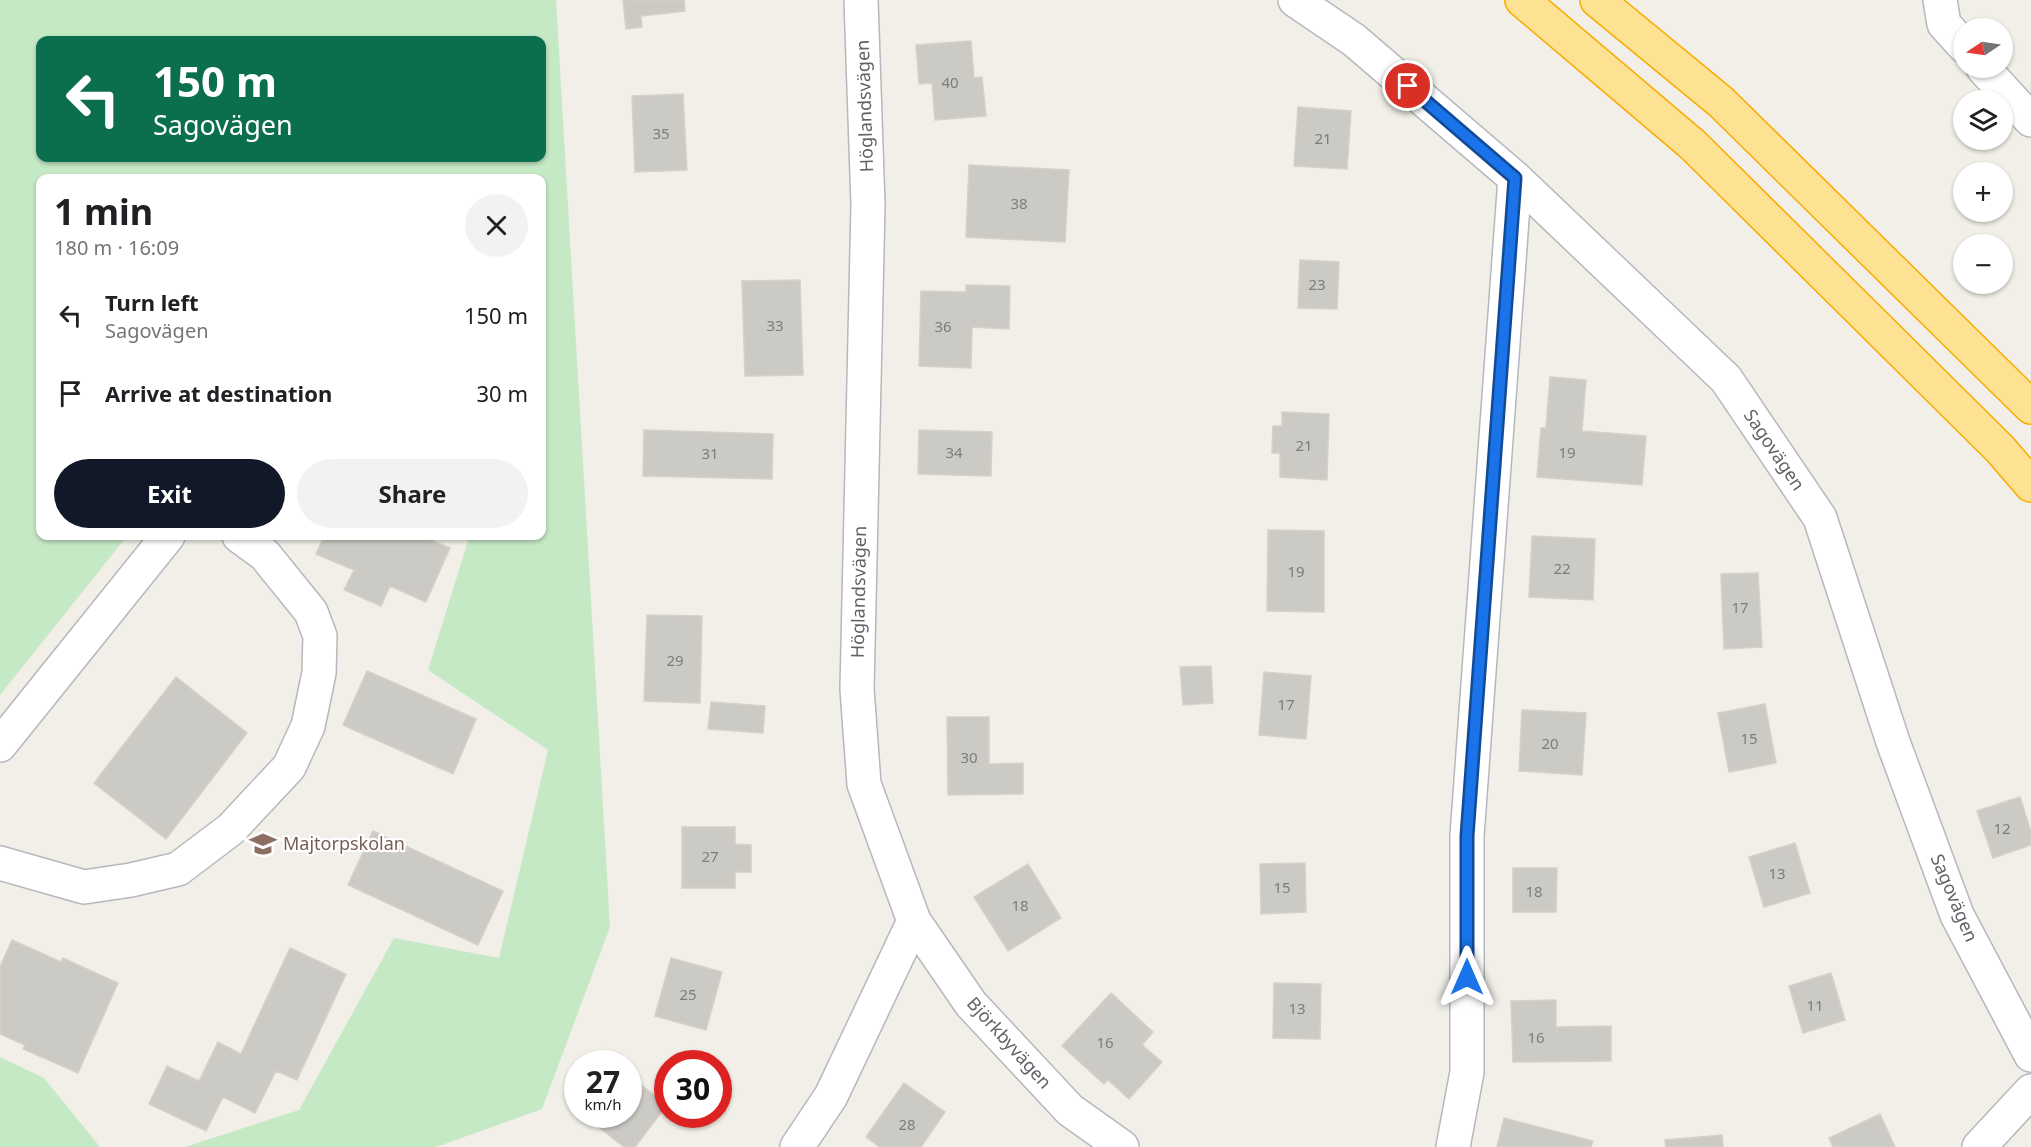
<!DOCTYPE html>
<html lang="en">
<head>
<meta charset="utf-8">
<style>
  :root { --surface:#fff; --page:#f2f2f2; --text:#202124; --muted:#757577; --accent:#111827 }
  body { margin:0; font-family:"Noto Sans",sans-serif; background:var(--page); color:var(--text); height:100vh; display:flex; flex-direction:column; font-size:22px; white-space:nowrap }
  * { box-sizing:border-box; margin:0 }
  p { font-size:20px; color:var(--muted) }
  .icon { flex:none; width:33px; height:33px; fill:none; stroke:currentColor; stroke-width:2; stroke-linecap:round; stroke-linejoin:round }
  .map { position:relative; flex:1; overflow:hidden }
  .panel { position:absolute; left:36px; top:174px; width:510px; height:366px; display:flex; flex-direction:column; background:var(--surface); border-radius:12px; box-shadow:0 2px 4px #0004 }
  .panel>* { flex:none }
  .banner { position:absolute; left:36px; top:36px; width:510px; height:126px; border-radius:12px; box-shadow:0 2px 4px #0004; background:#0b6e4f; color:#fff; overflow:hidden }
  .needle { width:39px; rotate:257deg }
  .tools { position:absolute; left:1953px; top:18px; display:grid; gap:12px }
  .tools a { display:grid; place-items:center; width:60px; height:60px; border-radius:50%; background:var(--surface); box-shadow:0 2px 4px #0004; font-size:30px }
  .speed { position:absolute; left:564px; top:1050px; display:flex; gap:12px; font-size:30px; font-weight:700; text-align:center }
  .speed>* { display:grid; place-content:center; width:78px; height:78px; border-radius:50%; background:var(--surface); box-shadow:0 2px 4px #0004; line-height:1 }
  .speed small { font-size:15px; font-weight:400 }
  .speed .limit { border:9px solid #d22; background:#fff; color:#111 }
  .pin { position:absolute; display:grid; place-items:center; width:51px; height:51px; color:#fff; margin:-26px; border:3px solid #fff; border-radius:50%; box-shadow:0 2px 6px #0007 }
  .me { position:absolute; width:66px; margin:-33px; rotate:0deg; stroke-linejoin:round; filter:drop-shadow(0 0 4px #0008) }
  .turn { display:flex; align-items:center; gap:21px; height:126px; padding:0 18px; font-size:27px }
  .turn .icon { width:78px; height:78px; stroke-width:2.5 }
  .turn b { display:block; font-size:42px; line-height:51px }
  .round { display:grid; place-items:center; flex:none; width:63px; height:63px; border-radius:32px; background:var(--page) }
  .head { display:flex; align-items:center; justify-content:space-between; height:102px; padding:0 18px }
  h1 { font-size:36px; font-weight:700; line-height:45px }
  .primary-button { display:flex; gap:12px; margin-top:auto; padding:12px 18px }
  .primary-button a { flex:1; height:69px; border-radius:36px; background:var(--accent); color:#fff; font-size:24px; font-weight:700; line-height:69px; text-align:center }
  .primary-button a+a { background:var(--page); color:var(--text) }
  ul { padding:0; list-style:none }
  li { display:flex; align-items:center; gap:18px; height:78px; padding:0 18px }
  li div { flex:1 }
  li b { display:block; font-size:22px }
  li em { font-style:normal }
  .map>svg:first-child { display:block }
  .green { fill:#c5e8c5; fill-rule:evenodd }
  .building { fill:#cccac5; stroke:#d6d1c6; stroke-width:1.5 }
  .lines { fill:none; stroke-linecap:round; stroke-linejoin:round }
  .minor-casing { stroke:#b5b8bc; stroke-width:36 }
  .highway-casing { stroke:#f9ab00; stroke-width:36 }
  .minor { stroke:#fff; stroke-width:33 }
  .highway { stroke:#fde293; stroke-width:33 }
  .route-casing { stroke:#114b97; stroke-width:15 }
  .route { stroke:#1a73e8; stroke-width:10 }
  .labels { text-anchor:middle; stroke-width:4.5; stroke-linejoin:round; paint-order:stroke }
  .number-label { font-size:15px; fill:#7a7d7f }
  .street-label { font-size:18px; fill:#5f6368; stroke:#fff }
  .education-label { font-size:18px; fill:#785e54; stroke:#fff; text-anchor:start }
</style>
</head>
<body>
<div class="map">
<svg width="2031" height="1147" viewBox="0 0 2031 1147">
  <rect width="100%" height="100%" fill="#f1efe8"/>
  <path class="green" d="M 0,0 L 556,0 L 610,927 L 542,1109 L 436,1147 L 185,1147 L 299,1110 L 394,938 L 499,958 L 548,750 L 428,670 L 468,541 L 460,536 L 542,536 L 542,178 L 40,178 L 40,536 L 127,536 L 0,695 ZM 40,40 L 542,40 L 542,158 L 40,158 Z
    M 0,1057 L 44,1078 L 100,1147 L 0,1147 Z"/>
  <path class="building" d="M 623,0 L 684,0 L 685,11 L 641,16 L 642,27 L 626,29 Z
    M 971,41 L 974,78 L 982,77 L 986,116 L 935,120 L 932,83 L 919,84 L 916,45 Z
    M 683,94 L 687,170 L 635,172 L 632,96 Z
    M 1298,107 L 1351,111 L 1347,169 L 1294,166 Z
    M 969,165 L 1069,170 L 1065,242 L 966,237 Z
    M 1300,260 L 1339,262 L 1337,309 L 1298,308 Z
    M 800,280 L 803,375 L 745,376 L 742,281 Z
    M 966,285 L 1010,286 L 1009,329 L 972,327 L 971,368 L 919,366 L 921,291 L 966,292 Z
    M 1550,377 L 1586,380 L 1582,431 L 1646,436 L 1642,485 L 1537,477 L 1541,428 L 1546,428 Z
    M 1282,412 L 1329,414 L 1327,480 L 1280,477 L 1280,453 L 1272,453 L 1273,426 L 1282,426 Z
    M 644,430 L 773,434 L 772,479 L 643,476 Z
    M 919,430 L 992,432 L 991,476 L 918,474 Z
    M 1268,530 L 1324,531 L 1324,612 L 1267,611 Z
    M 324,536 L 421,536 L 450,548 L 426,602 L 390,586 L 381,606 L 344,590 L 354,570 L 316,554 Z
    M 1532,536 L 1595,539 L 1593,600 L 1529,597 Z
    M 1758,573 L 1762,647 L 1724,649 L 1721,574 Z
    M 647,615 L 702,616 L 700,703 L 644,701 Z
    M 1211,666 L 1213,703 L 1183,705 L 1180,667 Z
    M 367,671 L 476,719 L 453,774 L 343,725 Z
    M 1264,672 L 1311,676 L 1306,739 L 1259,735 Z
    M 176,677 L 247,733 L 166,839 L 94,783 Z
    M 711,702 L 765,706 L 763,733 L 708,729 Z
    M 1765,704 L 1776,763 L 1729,772 L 1718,713 Z
    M 1522,710 L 1586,713 L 1582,775 L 1519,771 Z
    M 947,717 L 989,717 L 989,764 L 1023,763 L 1023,794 L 948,795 Z
    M 2020,797 L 2031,832 L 2031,845 L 1993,858 L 1977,811 Z
    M 682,827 L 735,827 L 735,844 L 751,845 L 751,872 L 735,872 L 735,888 L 682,888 Z
    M 373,831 L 503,891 L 478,945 L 348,885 Z
    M 1795,843 L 1810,893 L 1764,907 L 1749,857 Z
    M 1305,863 L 1306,912 L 1261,914 L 1260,864 Z
    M 1028,864 L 1061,918 L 1008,951 L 974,897 Z
    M 1513,868 L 1557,868 L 1556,912 L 1513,912 Z
    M 12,940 L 61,962 L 63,958 L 118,983 L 78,1073 L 23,1049 L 25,1045 L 0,1034 L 0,967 Z
    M 290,948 L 346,974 L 297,1080 L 276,1071 L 255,1113 L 223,1097 L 206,1131 L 149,1104 L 167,1066 L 199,1081 L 218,1042 L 241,1054 Z
    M 671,958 L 722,972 L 706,1030 L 655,1016 Z
    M 1831,973 L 1845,1020 L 1803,1033 L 1789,986 Z
    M 1274,983 L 1321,984 L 1320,1039 L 1273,1038 Z
    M 1111,993 L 1153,1032 L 1142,1045 L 1162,1062 L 1129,1099 L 1108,1080 L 1104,1084 L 1062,1046 Z
    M 1556,1000 L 1556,1027 L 1611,1026 L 1611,1061 L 1513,1062 L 1511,1001 Z
    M 628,1075 L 667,1105 L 635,1147 L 624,1147 L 591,1121 L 596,1114 L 628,1114 Z
    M 904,1083 L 945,1112 L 921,1147 L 880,1147 L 866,1137 Z
    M 1880,1114 L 1895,1147 L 1833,1147 L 1829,1138 Z
    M 1504,1118 L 1593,1141 L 1591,1147 L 1497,1147 Z
    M 1722,1135 L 1723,1147 L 1666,1147 L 1665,1140 Z"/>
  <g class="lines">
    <defs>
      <path id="minor" d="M 861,0 L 868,205 L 857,689 L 864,784 L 914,921 L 971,1004 L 1070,1110 L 1122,1147
        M 1295,0 L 1354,40 L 1515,178 L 1726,379 L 1820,518 L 1893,742 L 1957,915 L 2031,1055
        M 1940,0 L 1944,24 L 1964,46
        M 1983,68 L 2031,120
        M 0,745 L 168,536
        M 0,863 L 84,887 L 131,880 L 178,869 L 231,829 L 289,767 L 308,726 L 319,673 L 320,636 L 311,612 L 265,555 L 239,536
        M 797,1147 L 831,1096 L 914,921
        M 1453,1147 L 1467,1072 L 1467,836 L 1515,178
        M 1979,1147 L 2031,1091"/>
      <path id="highway" d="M 1522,0 L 1693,145 L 2000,449 L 2031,485
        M 1597,0 L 1721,102 L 2031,407"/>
    </defs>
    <use href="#minor" class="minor-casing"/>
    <use href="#highway" class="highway-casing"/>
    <use href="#minor" class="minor"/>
    <use href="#highway" class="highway"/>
  </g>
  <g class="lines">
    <defs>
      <path id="route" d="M 1408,86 L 1515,178 L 1467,836 L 1467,977"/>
    </defs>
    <use href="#route" class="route-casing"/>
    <use href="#route" class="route"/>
  </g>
  <defs>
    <symbol id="school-bare" viewBox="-9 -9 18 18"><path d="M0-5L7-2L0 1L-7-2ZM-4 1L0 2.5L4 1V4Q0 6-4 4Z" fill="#8d6e63" stroke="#fff" stroke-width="2.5" paint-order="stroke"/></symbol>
  </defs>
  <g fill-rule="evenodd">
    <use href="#school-bare" x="244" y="825" width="38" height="38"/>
  </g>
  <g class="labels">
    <g class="number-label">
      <text x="950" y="88">40</text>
      <text x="661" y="139">35</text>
      <text x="1323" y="144">21</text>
      <text x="1019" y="209">38</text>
      <text x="1317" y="290">23</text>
      <text x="775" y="331">33</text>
      <text x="943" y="332">36</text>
      <text x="1304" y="451">21</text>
      <text x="954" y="458">34</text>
      <text x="1567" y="458">19</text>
      <text x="710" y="459">31</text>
      <text x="1562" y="574">22</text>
      <text x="1296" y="577">19</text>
      <text x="1740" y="613">17</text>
      <text x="675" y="666">29</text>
      <text x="1286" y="710">17</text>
      <text x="1749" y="744">15</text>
      <text x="1550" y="749">20</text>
      <text x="969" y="763">30</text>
      <text x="2002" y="834">12</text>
      <text x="710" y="862">27</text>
      <text x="1777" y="879">13</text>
      <text x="1282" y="893">15</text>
      <text x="1534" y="897">18</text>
      <text x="1020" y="911">18</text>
      <text x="688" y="1000">25</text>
      <text x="1815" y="1011">11</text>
      <text x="1297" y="1014">13</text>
      <text x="1536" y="1043">16</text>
      <text x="1105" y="1048">16</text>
      <text x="907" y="1130">28</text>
    </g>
    <g class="street-label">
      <text transform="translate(865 106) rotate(-92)" y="6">Höglandsvägen</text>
      <text transform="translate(1774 450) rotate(56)" y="6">Sagovägen</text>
      <text transform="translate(859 592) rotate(-89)" y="6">Höglandsvägen</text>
      <text transform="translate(1954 898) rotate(67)" y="6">Sagovägen</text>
      <text transform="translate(1009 1043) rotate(48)" y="6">Björkbyvägen</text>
    </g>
    <g class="education-label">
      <text x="283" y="850">Majtorpskolan</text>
    </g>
  </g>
</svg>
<div class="tools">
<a><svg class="needle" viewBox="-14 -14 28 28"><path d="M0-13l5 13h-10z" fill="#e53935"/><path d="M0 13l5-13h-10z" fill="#757577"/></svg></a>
<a><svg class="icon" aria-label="layers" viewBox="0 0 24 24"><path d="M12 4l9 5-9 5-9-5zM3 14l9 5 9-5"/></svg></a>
<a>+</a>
<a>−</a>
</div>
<div class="speed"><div>27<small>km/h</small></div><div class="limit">30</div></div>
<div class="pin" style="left:1408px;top:86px;background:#d93025"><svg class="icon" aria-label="arrive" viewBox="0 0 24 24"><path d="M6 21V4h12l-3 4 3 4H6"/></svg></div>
<svg class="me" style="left:1467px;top:977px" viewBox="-20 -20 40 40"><path d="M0-17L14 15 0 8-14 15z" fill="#1a73e8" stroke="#fff" stroke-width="4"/></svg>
<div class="banner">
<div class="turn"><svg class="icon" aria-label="left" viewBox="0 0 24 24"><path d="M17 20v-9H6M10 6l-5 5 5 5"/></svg><div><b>150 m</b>Sagovägen</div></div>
</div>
<section class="panel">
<div class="head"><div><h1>1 min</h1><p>180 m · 16:09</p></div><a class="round"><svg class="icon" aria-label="close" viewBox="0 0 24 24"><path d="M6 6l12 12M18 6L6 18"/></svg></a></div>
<ul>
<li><svg class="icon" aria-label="left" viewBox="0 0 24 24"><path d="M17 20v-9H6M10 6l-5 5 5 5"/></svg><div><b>Turn left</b><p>Sagovägen</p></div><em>150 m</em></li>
<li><svg class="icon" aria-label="arrive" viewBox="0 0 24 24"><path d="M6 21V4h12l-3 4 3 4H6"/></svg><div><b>Arrive at destination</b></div><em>30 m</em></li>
</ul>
<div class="primary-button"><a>Exit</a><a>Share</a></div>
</section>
</div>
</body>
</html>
